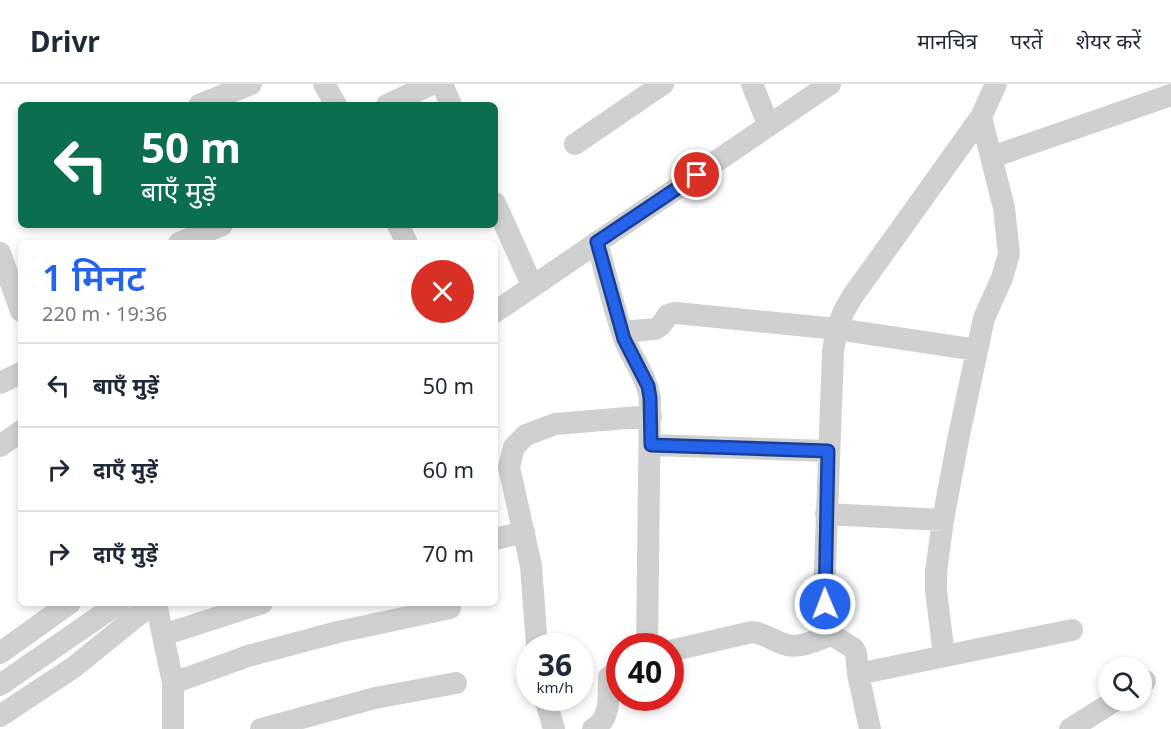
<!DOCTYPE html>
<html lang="hi">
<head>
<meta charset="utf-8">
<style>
  :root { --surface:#fff; --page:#f2f2f3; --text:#1f2937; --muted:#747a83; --line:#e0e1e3; --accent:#2563eb }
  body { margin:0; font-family:"Noto Sans","Noto Sans Devanagari",sans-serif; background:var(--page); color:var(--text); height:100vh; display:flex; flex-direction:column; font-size:22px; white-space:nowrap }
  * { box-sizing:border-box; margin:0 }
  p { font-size:20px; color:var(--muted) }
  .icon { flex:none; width:33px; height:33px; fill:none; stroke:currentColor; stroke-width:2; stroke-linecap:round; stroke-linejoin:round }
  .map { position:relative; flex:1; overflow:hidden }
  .drawer { position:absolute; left:18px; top:156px; width:480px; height:366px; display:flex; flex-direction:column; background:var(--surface); border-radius:9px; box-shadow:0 3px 9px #0003 }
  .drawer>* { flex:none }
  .top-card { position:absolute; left:18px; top:18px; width:480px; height:126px; border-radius:9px; box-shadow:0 3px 9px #0003; background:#0b6e4f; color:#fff; overflow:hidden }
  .fabs { position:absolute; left:1098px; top:573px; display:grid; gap:12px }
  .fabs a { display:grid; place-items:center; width:54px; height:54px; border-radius:50%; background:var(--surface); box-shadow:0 3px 9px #0003; font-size:30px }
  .speed { position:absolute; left:516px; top:549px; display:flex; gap:12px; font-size:30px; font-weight:700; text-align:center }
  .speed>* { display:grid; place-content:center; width:78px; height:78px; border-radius:50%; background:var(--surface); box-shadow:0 3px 9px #0003; line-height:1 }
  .speed small { font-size:15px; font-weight:400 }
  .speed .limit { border:9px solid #d22; background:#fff; color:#111 }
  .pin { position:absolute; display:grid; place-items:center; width:51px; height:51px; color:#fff; margin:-26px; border:3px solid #fff; border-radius:50%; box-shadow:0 2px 6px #0007 }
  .me { position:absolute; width:66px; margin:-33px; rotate:359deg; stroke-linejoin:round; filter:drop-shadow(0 0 4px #0008) }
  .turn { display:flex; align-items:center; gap:21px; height:126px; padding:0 24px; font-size:27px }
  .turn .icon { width:78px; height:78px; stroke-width:2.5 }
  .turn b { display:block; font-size:42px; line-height:51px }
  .round { display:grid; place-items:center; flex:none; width:63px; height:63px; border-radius:32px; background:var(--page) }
  .headline { display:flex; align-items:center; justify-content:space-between; height:102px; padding:0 24px }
  h1 { font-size:36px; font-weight:600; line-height:45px; color:var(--accent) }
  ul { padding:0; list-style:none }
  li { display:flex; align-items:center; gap:18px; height:84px; padding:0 24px; border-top:2px solid var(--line) }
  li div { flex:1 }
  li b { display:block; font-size:22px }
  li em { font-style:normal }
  header { display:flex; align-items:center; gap:36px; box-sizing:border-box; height:84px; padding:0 30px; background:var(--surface); border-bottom:2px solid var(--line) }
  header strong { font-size:28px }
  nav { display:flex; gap:33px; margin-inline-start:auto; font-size:21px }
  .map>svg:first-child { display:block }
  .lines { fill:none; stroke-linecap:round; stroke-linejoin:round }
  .minor { stroke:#d0d0d0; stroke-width:22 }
  .route-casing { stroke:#184099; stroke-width:15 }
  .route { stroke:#2563eb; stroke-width:10 }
</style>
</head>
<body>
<header>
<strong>Drivr</strong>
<nav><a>मानचित्र</a><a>परतें</a><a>शेयर करें</a></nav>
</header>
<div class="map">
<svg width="1171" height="645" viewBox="0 0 1171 645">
  <rect width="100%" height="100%" fill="#fff"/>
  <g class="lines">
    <path class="minor" d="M 324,0 L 336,21
      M 442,0 L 451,21
      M 752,0 L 769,42
      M 199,21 L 251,0
      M 387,21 L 432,0
      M 575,60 L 663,0
      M 992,73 L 1171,11
      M 495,119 L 532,201
      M 398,141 L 407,159
      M 597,158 C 606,190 613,223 624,254 C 632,275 646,291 650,314 L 647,562
      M 179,159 L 222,141
      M 0,169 L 21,227
      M 495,228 L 830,0
      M 622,248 L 655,245 L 661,241 L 668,231 L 676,229 L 837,245 L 977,266
      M 0,299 L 21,289
      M 651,361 L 828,367
      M 0,362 L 21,347
      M 826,430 L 943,436
      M 495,455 L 524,448
      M 156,519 L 173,599 L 173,645
      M 163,551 L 262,519
      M 537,562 L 531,482 L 509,383 L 514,363 L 526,351 L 555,340 L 651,332
      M 670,567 L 752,548 C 764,549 772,556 784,560 C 799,566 818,555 832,551
      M 0,569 L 70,519
      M 944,572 L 936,506 L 936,488 L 943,436 L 958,356 L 984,234 L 1002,194 L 1009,170 L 1004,124 L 981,33
      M 858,590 L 1072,546
      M 173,599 L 248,572 L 338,548 L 450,524
      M 1142,600 L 1145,597
      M 0,601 L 119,519
      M 545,614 L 554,645
      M 0,632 L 74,583 L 153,519
      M 261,645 L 375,614 L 456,599
      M 593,645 C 612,634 608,612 609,593 L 620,585
      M 870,645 L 858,590 L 856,569 L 853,564 L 832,551 L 824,512 L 833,267 L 837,245 L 844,227 L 852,213 L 981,33 L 996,0
      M 1070,645 L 1116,616"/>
  </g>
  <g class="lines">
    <defs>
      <path id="route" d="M 697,91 L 597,158 L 624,255 L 648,302 L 650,314 L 651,361 L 828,367 L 825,520"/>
    </defs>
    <use href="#route" class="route-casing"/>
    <use href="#route" class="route"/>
  </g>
</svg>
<div class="fabs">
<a><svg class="icon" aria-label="search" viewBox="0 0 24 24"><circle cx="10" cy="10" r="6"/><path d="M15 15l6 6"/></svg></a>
</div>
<div class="speed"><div>36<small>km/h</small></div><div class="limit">40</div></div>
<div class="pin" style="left:697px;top:91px;background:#d93025"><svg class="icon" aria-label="arrive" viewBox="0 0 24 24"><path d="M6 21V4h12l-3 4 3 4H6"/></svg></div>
<svg class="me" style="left:825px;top:520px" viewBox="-20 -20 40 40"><circle r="17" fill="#2563eb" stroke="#fff" stroke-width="3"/><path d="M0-11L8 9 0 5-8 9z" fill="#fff"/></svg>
<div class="top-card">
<div class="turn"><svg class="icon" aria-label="left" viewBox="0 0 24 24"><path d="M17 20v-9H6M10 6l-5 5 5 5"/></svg><div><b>50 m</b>बाएँ मुड़ें</div></div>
</div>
<section class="drawer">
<div class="headline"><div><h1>1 मिनट</h1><p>220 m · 19:36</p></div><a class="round" style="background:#d93025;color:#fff"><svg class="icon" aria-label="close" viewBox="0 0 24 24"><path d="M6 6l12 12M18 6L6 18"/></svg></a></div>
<ul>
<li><svg class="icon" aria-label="left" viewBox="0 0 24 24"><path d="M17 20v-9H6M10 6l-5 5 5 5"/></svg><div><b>बाएँ मुड़ें</b></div><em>50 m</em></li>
<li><svg class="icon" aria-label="right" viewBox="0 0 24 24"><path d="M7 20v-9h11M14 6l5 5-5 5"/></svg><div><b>दाएँ मुड़ें</b></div><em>60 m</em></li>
<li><svg class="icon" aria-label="right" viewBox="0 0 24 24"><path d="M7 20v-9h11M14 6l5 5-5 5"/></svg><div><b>दाएँ मुड़ें</b></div><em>70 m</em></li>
</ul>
</section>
</div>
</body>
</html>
